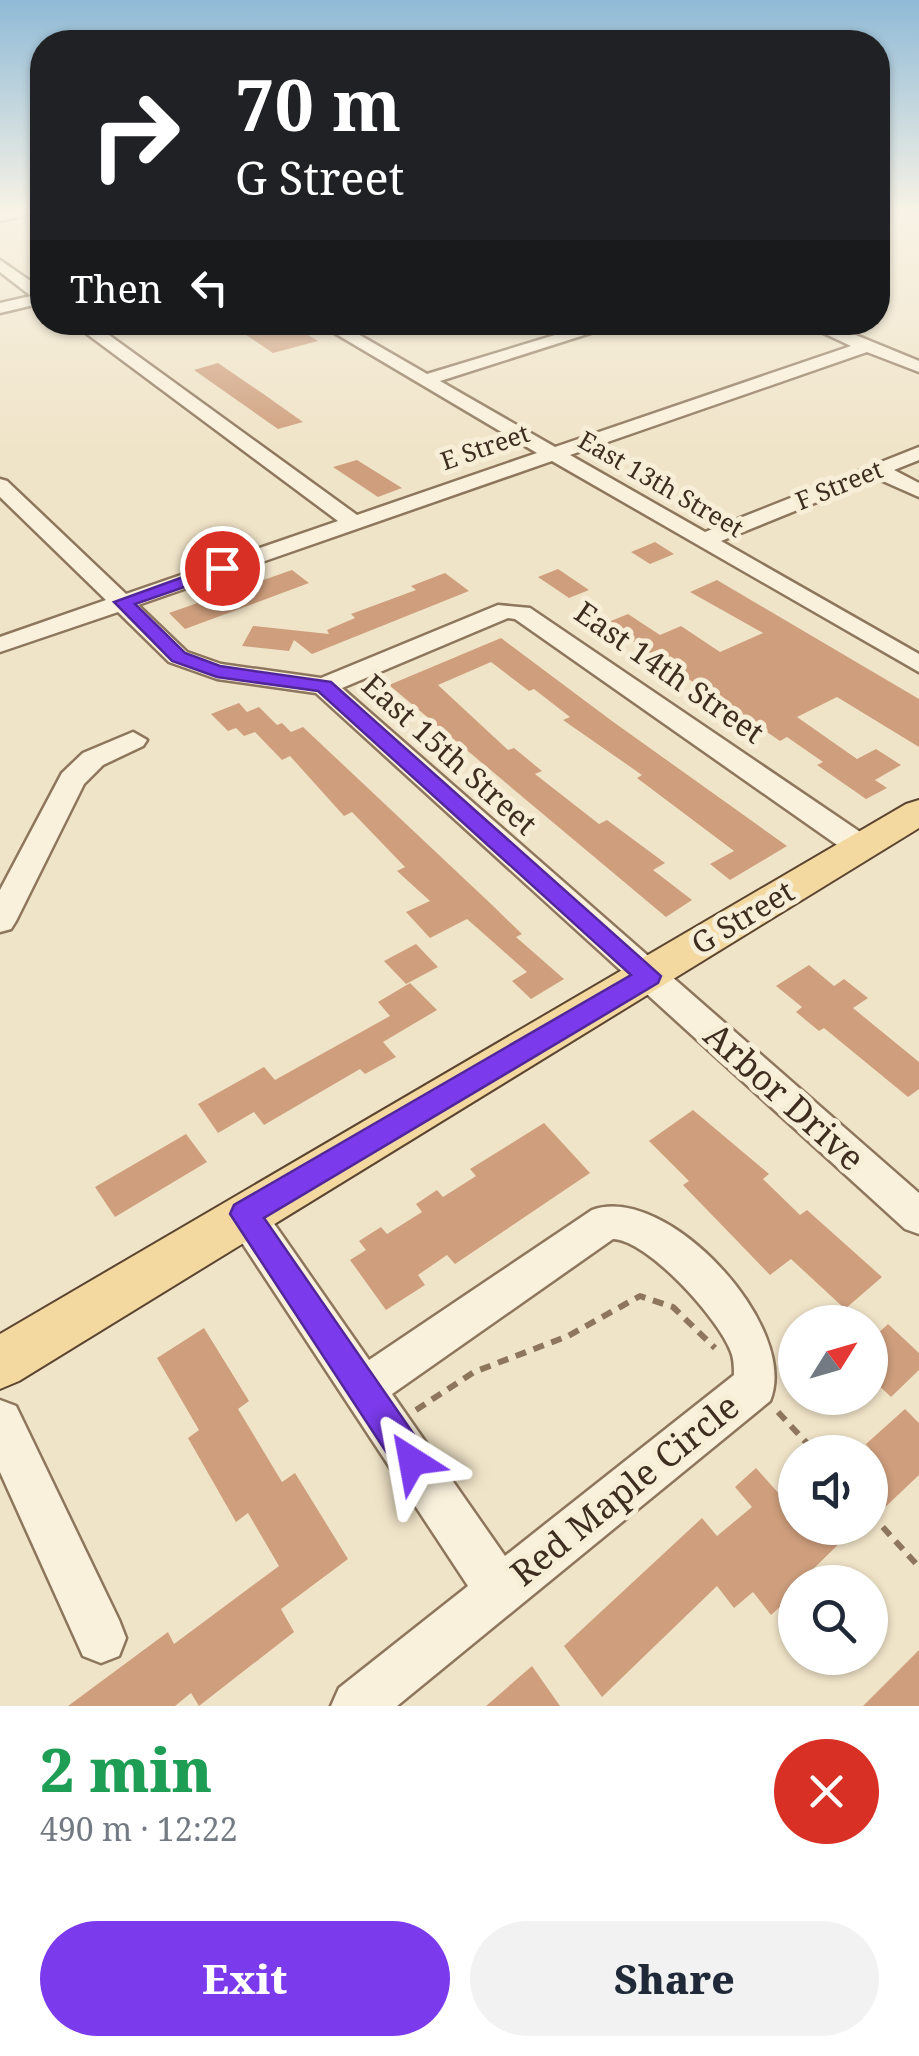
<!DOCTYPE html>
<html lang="en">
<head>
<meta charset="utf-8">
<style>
  :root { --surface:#fff; --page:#f2f2f3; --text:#1f2937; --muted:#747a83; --accent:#7c3aed }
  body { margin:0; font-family:"Noto Serif",serif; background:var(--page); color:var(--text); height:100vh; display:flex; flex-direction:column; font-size:38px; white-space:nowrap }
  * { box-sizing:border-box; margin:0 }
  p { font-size:32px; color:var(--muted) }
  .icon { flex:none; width:55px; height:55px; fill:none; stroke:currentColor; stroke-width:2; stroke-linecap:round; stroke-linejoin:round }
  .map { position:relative; height:1706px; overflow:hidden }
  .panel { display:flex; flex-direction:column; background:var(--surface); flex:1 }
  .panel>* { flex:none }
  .banner { position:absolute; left:30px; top:30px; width:860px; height:305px; border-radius:40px; box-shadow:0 2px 8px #0004; background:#202124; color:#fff; overflow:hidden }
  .needle { width:65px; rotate:53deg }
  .fabs { position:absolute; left:778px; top:1305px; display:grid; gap:20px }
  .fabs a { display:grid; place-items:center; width:110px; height:110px; border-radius:50%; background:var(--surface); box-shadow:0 2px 8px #0004; font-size:50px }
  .pin { position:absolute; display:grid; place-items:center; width:85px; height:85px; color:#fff; margin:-42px; border:5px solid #fff; border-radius:50%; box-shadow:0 2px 10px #0007 }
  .me { position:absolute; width:110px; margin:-55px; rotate:326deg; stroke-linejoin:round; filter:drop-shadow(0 0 8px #0008) }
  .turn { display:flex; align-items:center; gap:35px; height:210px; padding:0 40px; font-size:45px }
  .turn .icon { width:130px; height:130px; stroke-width:2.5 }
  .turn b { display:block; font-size:70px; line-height:85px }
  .then { display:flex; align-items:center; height:95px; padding:0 40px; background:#0003; gap:20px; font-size:38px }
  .round { display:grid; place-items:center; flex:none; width:105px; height:105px; border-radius:52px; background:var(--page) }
  .summary { display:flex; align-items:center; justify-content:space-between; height:170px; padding:0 40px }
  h1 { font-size:60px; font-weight:800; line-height:75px; color:#1e9e55 }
  .cta { display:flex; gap:20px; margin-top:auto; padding:20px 40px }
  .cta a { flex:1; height:115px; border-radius:60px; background:var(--accent); color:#fff; font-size:40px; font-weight:800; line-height:115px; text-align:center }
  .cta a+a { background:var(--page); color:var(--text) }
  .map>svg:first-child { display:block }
  .building { fill:#cf9f7d }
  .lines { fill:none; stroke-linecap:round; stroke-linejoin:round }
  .minor-casing { stroke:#8d765c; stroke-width:5 }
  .major-casing { stroke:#5b4430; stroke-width:4 }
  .path { stroke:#8d765c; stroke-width:6; stroke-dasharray:11 8; stroke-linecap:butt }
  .minor { fill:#faf1dc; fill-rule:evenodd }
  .major { fill:#f3d9a0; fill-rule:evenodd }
  .route { fill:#7c3aed; stroke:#51269a; stroke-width:2.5 }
  .labels { text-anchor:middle; stroke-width:10; stroke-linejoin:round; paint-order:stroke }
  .far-street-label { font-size:25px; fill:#3d2e20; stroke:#f7eed8 }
  .street-label { font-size:30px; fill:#3d2e20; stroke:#f7eed8 }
  .near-street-label { font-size:35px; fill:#3d2e20; stroke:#f7eed8 }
</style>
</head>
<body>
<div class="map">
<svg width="919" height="1706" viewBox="0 0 919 1706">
  <rect width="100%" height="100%" fill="#f0e4c8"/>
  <path class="building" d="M 227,322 L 286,322 L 318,341 L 273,353 Z
    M 218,363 L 262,393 L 303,422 L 278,429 L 194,370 Z
    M 357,460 L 402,488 L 378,497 L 333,467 Z
    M 655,542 L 674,554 L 650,564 L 631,552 Z
    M 558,569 L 589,590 L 569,598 L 538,577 Z
    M 292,570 L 309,583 L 185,629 L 169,613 Z
    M 445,573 L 469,591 L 312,654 L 294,640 L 289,651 L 242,646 L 253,626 L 329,634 L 327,630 L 355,618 L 351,614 L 416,590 L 411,586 Z
    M 717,580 L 919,699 L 919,747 L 837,697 L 797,717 L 857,759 L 876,749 L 901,765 L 875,780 L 887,788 L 866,799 L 817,765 L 823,762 L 787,737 L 780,741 L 606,623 L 628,614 L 660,635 L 681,626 L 720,652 L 763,633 L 690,592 Z
    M 501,638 L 612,721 L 787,846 L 730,880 L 710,864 L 734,851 L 637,778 L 642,775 L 563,720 L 570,717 L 534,689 L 529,691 L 491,662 L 438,685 L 508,750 L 514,748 L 542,771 L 535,774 L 599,824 L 607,820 L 665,863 L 653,870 L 692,900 L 666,917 L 389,685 Z
    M 239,703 L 247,712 L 259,707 L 277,725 L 282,723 L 291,732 L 303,727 L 490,903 L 522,934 L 516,937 L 564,979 L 531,999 L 512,981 L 527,972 L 467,919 L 430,938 L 406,912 L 430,901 L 397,871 L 405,867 L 352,812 L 344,816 L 290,756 L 282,760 L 255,732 L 244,736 L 236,728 L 228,731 L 211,714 Z
    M 416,944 L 438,967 L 406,984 L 384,961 Z
    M 809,965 L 834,986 L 844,979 L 868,998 L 853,1008 L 919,1062 L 919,1089 L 908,1097 L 824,1028 L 819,1031 L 796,1012 L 802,1007 L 776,986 Z
    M 410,983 L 437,1010 L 383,1042 L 396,1057 L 365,1074 L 360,1069 L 264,1125 L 254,1112 L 218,1133 L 198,1104 L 264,1067 L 275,1080 L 390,1016 L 378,1002 Z
    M 693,1110 L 769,1174 L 763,1179 L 800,1215 L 807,1210 L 882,1277 L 845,1309 L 791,1259 L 770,1275 L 683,1185 L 689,1181 L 649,1141 Z
    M 544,1123 L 590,1173 L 455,1264 L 447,1255 L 418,1275 L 425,1285 L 386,1310 L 350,1260 L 366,1250 L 359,1241 L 381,1227 L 387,1234 L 422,1212 L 416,1204 L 437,1190 L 443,1197 L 476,1176 L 470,1169 Z
    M 186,1134 L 207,1162 L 115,1217 L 95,1187 Z
    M 888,1324 L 919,1353 L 919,1370 L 891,1397 L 870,1377 L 870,1341 Z
    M 204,1328 L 249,1401 L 238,1409 L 282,1482 L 295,1473 L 348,1559 L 281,1609 L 294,1632 L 199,1706 L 191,1693 L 175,1706 L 68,1706 L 168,1632 L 174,1644 L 279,1566 L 248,1513 L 236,1522 L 188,1438 L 199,1430 L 157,1358 Z
    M 905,1409 L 919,1423 L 919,1475 L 880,1512 L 870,1502 L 870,1449 L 866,1444 Z
    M 756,1468 L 781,1496 L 795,1482 L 795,1528 L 855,1528 L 800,1582 L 795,1582 L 795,1593 L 771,1615 L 753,1592 L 734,1608 L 717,1586 L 602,1697 L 564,1646 L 702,1518 L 717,1536 L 752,1507 L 735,1487 Z
    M 919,1650 L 919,1706 L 863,1706 Z
    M 532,1666 L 560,1706 L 486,1706 Z"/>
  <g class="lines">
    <defs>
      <path id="minor" d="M 38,212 L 0,221 L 0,213 Z
        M 0,260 L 42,289 L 42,303 L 0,313 L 0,303 L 31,296 L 0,272 Z
        M 71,322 L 91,322 L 357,515 L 537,453 L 316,322 L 337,322 L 427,374 L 598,322 L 625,322 L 440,381 L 555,447 L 851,346 L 800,322 L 824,322 L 919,361 L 919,372 L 867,352 L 570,455 L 705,532 L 919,447 L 919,460 L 894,470 L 919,483 L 919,497 L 876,478 L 721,541 L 919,654 L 919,672 L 552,461 L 138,605 L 187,652 L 221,664 L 321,678 L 498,605 L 530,608 L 872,840 L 876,847 L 872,854 L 850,854 L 515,619 L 508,618 L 342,688 L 919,1193 L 919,1234 L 905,1229 L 316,693 L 217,679 L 169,662 L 118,612 L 0,652 L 0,637 L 106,600 L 0,497 L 0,479 L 7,481 L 126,594 L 338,521 Z
        M 133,732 L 147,740 L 143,746 L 103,765 L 84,784 L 16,921 L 11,929 L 0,932 L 0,890 L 62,773 L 83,753 Z
        M 245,1197 L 259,1202 L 369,1360 L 592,1210 C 667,1182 801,1328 770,1401 L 397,1706 L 331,1706 L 339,1688 L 468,1586 L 231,1226 L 225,1214 L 231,1202 ZM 613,1239 C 648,1240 719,1319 731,1352 C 734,1359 734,1368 734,1375 L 505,1556 L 392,1394 Z
        M 0,1400 L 16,1406 L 119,1620 L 126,1638 L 119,1656 L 101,1663 L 83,1656 L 0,1472 Z"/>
      <path id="major" d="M 919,800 L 919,828 L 19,1381 L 0,1389 L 0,1334 L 906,804 Z"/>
    </defs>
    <use href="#minor" class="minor-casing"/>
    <use href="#major" class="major-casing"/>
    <path class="path" d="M 416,1410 L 474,1372 L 568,1336 L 640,1296 L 673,1307 L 715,1348
      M 778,1412 L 815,1452
      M 870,1513 L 919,1567"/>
    <use href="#minor" class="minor"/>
    <use href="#major" class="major"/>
  </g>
  <linearGradient id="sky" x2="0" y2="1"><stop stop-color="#8fbad6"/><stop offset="0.47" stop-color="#f8f3e6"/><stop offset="1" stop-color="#f8f3e6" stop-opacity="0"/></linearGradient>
  <rect width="919" height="450" fill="url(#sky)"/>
  <path class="route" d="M 222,563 L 230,568 L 228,572 L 135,604 L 185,653 L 220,666 L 331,682 L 661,976 L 658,983 L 264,1218 L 424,1449 L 429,1461 L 424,1473 L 412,1478 L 400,1473 L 230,1214 L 234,1205 L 631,975 L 318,691 L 217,677 L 172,661 L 114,602 Z"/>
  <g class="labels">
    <g class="far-street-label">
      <text transform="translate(485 447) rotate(-19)" y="9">E Street</text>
      <text transform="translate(661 484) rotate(30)" y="9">East 13th Street</text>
      <text transform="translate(839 485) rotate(-22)" y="9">F Street</text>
    </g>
    <g class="street-label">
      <text transform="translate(669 673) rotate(35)" y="10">East 14th Street</text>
      <text transform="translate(449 755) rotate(42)" y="10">East 15th Street</text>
      <text transform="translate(743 918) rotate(-31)" y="10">G Street</text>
    </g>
    <g class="near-street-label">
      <text transform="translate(784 1097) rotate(42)" y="12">Arbor Drive</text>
      <text transform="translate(625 1490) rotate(-39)" y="12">Red Maple Circle</text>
    </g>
  </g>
</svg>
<div class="fabs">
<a><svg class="needle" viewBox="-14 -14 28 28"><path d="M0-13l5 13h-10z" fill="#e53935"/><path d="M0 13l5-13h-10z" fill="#747a83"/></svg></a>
<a><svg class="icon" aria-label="sound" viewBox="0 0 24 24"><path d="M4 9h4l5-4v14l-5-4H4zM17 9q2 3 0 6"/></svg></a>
<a><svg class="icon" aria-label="search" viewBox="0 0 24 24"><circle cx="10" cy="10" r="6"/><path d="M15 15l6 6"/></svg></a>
</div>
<div class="pin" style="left:222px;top:568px;background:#d93025"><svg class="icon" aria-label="arrive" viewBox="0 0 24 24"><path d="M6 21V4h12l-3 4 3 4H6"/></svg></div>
<svg class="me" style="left:412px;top:1461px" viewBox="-20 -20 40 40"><path d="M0-17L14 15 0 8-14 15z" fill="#7c3aed" stroke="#fff" stroke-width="4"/></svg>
<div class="banner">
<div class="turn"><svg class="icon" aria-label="right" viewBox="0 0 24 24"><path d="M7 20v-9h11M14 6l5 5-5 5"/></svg><div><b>70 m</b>G Street</div></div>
<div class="then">Then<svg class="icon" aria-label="left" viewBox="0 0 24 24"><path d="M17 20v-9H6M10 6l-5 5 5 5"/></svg></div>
</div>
</div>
<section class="panel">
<div class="summary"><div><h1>2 min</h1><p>490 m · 12:22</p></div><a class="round" style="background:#d93025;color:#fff"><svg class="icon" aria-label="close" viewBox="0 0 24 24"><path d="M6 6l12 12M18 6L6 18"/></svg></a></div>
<div class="cta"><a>Exit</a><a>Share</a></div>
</section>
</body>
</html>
